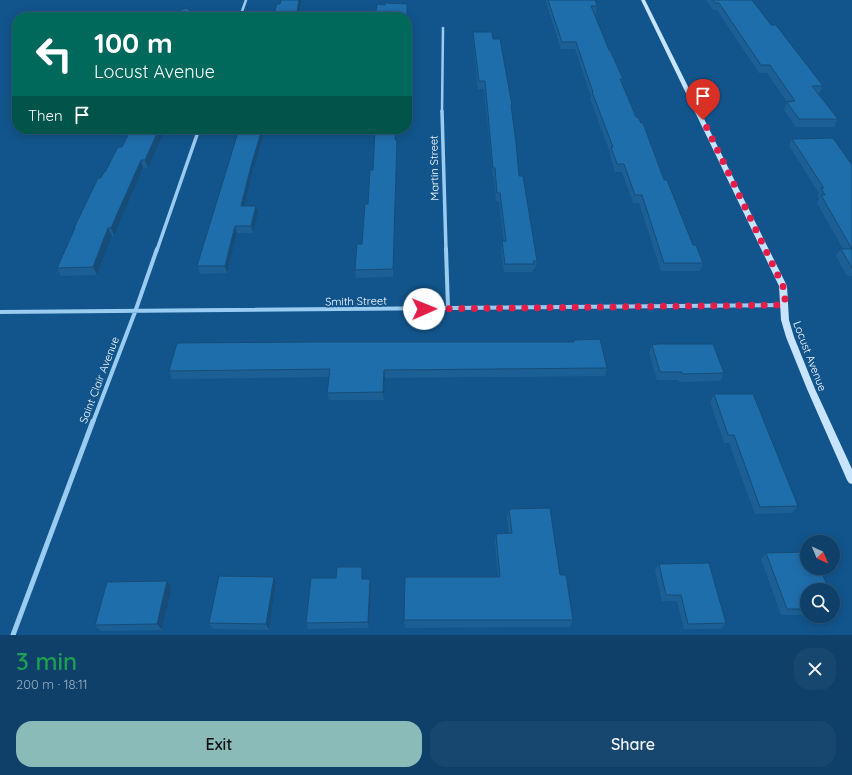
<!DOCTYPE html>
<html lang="en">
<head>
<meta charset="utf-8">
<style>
  :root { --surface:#0e4069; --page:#17476f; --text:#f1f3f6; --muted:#9bafc0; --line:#2e597d; --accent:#8bbbb9 }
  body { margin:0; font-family:Quicksand,sans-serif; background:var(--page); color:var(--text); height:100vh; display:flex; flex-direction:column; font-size:15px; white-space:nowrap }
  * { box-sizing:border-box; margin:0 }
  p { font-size:13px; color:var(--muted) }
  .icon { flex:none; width:22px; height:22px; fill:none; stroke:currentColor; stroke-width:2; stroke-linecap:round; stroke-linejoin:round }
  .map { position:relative; height:635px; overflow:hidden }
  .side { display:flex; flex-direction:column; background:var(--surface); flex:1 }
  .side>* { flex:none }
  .hud { position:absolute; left:12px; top:12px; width:400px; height:122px; border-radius:16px; box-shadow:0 2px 10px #0003,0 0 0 1px var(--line); background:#00695c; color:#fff; overflow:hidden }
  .needle { width:26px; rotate:136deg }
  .buttons { position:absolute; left:800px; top:535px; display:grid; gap:8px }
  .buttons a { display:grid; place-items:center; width:40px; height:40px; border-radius:50%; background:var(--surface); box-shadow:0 2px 10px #0003,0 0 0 1px var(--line); font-size:20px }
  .pin { position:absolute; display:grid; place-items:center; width:34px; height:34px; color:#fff; margin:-41px -17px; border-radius:50% 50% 50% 0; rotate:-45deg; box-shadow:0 0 4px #0007 }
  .pin .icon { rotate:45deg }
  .me { position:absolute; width:44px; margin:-22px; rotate:89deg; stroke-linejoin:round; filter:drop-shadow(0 0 3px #0008) }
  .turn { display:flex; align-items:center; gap:14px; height:84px; padding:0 16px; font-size:18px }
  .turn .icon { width:52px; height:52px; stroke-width:2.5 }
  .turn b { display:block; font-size:28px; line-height:34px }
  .then { display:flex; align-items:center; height:38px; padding:0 16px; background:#0003; gap:8px; font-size:15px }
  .round { display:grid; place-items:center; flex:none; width:42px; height:42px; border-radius:16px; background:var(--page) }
  .summary { display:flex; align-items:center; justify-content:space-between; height:68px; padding:0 16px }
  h1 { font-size:24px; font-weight:600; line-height:30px; color:#1e9e55 }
  .primary-button { display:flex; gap:8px; margin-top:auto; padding:8px 16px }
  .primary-button a { flex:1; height:46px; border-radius:16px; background:var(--accent); color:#111; font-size:16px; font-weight:600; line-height:46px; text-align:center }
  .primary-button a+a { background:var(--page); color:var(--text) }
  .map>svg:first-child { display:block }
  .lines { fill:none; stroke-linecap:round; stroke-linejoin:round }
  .street-far3 { stroke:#9acbf1; stroke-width:2.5 }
  .street-far2 { stroke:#9acbf1; stroke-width:3.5 }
  .street-far1 { stroke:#9acbf1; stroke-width:4 }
  .street { stroke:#9acbf1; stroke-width:5 }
  .secondary { fill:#c8e4fc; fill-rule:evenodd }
  .wall { fill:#1b5f94 }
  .shaded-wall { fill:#164d78 }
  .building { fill:#1f6eac; stroke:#164d78 }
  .route { stroke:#e11d48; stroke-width:7; stroke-dasharray:0 12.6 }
  .labels { text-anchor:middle; stroke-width:4; stroke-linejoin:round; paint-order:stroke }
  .street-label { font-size:11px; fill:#fff; stroke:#12558c }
</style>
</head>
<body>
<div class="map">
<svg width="852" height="635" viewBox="0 0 852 635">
  <rect width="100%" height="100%" fill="#12558c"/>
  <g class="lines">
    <path class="street-far3" d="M 240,17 L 246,0
      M 442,112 L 443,28"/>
    <path class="street-far2" d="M 442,111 L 446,250
      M 157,250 L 199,129"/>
    <path class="street-far1" d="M 446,249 L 448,308
      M 0,312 L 783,305
      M 93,422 L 135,312 L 157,249"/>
    <path class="street" d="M 13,635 L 93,421"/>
    <path class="secondary" d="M 641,0 L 645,0 L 787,286 L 789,320 L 794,337 L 815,389 L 852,469 L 852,484 L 849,483 L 847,480 L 807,389 L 786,337 L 781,320 L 779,286 Z"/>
  </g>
  <path class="wall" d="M 546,0 L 595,0 L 597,6 L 596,13 L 594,13 L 609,50 L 623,79 L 622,83 L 693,245 L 703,263 L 700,271 L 661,271 L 639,203 L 633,203 L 622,172 L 615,172 L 610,155 L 610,152 L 590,99 L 591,96 L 575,49 L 561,49 L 546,2 Z
    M 706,0 L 752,0 L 771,25 L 823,86 L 819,94 L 818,94 L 838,119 L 834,127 L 796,127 L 784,110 L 787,102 L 767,73 L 759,73 L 717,10 L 713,10 Z
    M 473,32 L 493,39 L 512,105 L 511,110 L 519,176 L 537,261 L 535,269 L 533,269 L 533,272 L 504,272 L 501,249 L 502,241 L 504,241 L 499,201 L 496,201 L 494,176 L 493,176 L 484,89 L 478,89 L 473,40 Z
    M 131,129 L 150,164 L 148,168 L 143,168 L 114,236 L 112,236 L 97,275 L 61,276 L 57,268 L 74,230 L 74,228 L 101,178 L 122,147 Z
    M 375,129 L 397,129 L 396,140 L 397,148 L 393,277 L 356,278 L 355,270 L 362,244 L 373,170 Z
    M 792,139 L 852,165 L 852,276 L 847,276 L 836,256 L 841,249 L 843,249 L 817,203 L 819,199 L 817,196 L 819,193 L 789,146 Z
    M 252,174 L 245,206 L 258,213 L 253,233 L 237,233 L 227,273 L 200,274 L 197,266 Z
    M 574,340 L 607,368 L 605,376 L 385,378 L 384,400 L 329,400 L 327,393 L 329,377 L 172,379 L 169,371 L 574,342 Z
    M 652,345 L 724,373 L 720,381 L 679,382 L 678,380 L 657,380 L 649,353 Z
    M 714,394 L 798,506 L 792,513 L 755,514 L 729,443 L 724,443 L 710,402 Z
    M 509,509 L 560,575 L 573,620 L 569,627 L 405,628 L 404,620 L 498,577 L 495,542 L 496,534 L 509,533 L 507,518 Z
    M 766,553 L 807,590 L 807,615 L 781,615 L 761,559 Z
    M 659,564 L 726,623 L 721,629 L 684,629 L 677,601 L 662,601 L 655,570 Z
    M 363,573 L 363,579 L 371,585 L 369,628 L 308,629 L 306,623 L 336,578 Z
    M 167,581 L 172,587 L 162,630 L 101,631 L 95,625 Z
    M 276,583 L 269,630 L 213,629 L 209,623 Z"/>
  <path class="shaded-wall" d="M 299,0 L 302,0 L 298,17 L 296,17 Z
    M 159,129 L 165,129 L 148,168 L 145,160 Z
    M 262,129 L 265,129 L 252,174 L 243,214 L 241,206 L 251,166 Z
    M 396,129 L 397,129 L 395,148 L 395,140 Z
    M 397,140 L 397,148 L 393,277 L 393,269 Z
    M 141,160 L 143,168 L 114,236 L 111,228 Z
    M 256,206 L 258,213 L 253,233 L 251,226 Z
    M 235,226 L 237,233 L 227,273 L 225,266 Z
    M 108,228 L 112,236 L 97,275 L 93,267 Z
    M 384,370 L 385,378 L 384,400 L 383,392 Z
    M 362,567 L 363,573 L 363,585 L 362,579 Z
    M 274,577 L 276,583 L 269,630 L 266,624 Z
    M 370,579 L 371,585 L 369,628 L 368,622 Z
    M 167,581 L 172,587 L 162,630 L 157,624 Z"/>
  <path class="building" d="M 281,0 L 299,0 L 296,17 L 273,17 L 277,4 L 280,4 Z
    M 548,0 L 595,0 L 597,6 L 591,6 L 609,50 L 610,50 L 623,79 L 620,79 L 636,117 L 638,117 L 641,123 L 643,123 L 664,180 L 667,180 L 693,245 L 696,245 L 703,263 L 664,263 L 642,195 L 635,195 L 624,164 L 617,164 L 611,147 L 613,147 L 592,92 L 593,92 L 576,42 L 562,42 Z
    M 713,0 L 752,0 L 771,25 L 776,25 L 823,86 L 812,86 L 838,119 L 799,119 L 787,102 L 795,101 L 770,65 L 761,65 L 719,3 L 715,3 Z
    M 385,3 L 407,4 L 407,17 L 375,17 L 377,4 L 385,5 Z
    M 186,8 L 199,15 L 198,17 L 169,17 L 169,15 Z
    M 473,32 L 492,32 L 493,39 L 500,39 L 512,105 L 511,105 L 516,143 L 519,176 L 523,176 L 537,261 L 533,261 L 534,264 L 505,264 L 502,241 L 506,241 L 500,193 L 497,193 L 495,168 L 493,168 L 485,81 L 479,81 Z
    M 131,129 L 159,129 L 145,160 L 141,160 L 111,228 L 108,228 L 93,267 L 57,268 L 75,228 L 74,228 L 98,178 L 101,178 L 104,172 L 105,172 L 118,147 L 122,147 Z
    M 239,129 L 262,129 L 251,166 L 241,206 L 256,206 L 251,226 L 235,226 L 225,266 L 197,266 Z
    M 375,129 L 396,129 L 395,140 L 397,140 L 393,269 L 355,270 L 357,244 L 362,244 L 365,204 L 368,204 L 370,170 L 373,170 Z
    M 833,138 L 852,165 L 852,268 L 841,249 L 852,249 L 821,195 L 825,195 L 821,188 L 824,188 L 792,139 Z
    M 600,339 L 607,368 L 384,370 L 383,392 L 327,393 L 330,369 L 169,371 L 177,343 L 311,342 L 574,342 L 574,340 Z
    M 658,344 L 713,344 L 724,373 L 682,374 L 682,372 L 660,372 L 652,345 Z
    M 714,394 L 753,394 L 798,506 L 760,507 L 734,435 L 728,435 Z
    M 550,508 L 560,575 L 566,575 L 573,620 L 404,620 L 405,577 L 500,577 L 496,534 L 512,533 L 509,509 Z
    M 807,552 L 807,568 L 820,568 L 829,590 L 807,590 L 807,609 L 787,609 L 766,553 Z
    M 709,563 L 726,623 L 688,624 L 681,595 L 666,595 L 659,564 Z
    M 337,567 L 362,567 L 362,579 L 370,579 L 368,622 L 306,623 L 311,578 L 336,578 Z
    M 219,576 L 274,577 L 266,624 L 209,623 Z
    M 167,581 L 157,624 L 95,625 L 107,582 Z
    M 833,600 L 836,608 L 833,608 Z"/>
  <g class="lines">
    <path class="route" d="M 424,309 L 783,305 L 785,299 L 783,286 L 703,120"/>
  </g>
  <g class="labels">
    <g class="street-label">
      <text transform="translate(434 168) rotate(-91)" y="4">Martin Street</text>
      <text transform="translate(356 301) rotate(-1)" y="4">Smith Street</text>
      <text transform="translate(810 356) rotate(69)" y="4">Locust Avenue</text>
      <text transform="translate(99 380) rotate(-69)" y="4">Saint Clair Avenue</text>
    </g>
  </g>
</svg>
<div class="buttons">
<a><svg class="needle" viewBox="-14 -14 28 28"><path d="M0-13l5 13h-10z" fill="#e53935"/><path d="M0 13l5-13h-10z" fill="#9bafc0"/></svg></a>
<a><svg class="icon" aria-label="search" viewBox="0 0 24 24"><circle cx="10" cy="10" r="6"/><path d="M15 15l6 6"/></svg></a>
</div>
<div class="pin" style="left:703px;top:120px;background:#d93025"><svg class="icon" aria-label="arrive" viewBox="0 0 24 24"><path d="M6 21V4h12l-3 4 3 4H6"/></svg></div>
<svg class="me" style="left:424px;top:309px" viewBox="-20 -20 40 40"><circle r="19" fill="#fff"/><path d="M0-13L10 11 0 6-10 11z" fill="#e11d48"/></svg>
<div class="hud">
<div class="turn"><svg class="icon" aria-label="left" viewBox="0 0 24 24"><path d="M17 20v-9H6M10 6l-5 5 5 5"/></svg><div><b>100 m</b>Locust Avenue</div></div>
<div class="then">Then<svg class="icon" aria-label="arrive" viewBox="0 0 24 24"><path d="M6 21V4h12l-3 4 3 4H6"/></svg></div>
</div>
</div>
<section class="side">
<div class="summary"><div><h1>3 min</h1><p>200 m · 18:11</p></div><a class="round"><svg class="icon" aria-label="close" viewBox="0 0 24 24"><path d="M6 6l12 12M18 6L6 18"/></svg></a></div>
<div class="primary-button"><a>Exit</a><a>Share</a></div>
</section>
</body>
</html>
